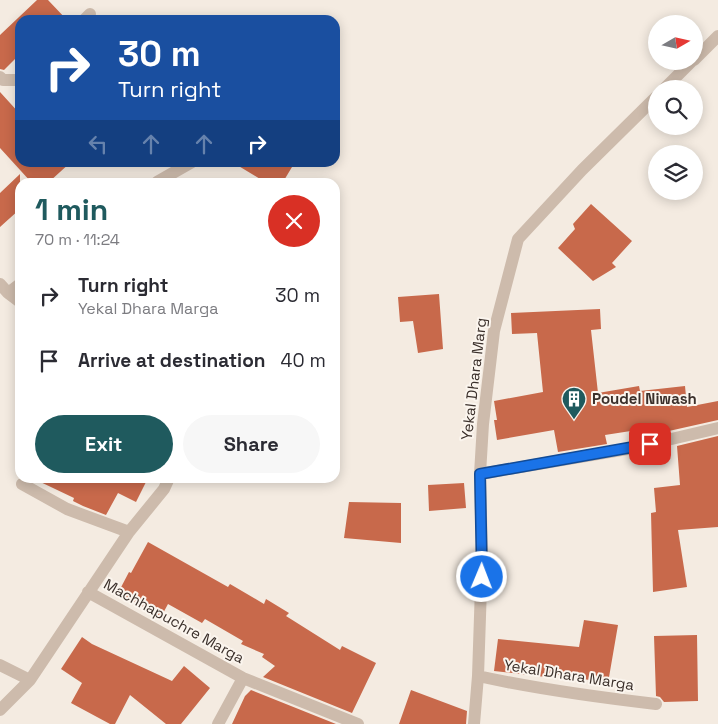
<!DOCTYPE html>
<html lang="en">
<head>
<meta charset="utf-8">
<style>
  :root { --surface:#fff; --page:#f7f7f7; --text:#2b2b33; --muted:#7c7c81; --accent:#1f5a5e }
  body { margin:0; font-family:"Space Grotesk",sans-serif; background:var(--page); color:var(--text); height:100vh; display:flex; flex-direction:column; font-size:19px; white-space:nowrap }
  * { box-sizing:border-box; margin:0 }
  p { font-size:16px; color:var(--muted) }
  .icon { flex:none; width:28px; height:28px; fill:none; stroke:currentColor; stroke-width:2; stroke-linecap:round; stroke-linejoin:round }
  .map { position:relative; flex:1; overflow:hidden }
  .drawer { position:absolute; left:15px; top:178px; width:325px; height:305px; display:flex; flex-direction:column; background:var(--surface); border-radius:15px; box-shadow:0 2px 12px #0003 }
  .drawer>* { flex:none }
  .guide { position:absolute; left:15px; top:15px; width:325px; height:152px; border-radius:15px; box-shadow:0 2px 12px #0003; background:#1a4fa0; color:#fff; overflow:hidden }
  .needle { width:32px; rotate:81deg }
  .buttons { position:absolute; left:648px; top:15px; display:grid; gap:10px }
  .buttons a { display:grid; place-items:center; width:55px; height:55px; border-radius:50%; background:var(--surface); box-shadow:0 2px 12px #0003; font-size:25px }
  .pin { position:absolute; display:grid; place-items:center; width:42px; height:42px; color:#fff; margin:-21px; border-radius:10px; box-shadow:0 2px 8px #0006 }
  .me { position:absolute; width:55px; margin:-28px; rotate:1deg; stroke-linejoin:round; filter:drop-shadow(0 0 4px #0008) }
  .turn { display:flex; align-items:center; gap:18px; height:105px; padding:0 20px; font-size:22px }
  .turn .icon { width:65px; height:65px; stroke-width:2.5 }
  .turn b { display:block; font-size:35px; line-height:42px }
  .lanes { display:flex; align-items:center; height:48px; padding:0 20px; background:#0003; justify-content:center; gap:25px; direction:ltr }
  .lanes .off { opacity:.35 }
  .round { display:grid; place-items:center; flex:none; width:52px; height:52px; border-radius:26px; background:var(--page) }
  .headline { display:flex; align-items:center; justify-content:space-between; height:85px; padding:0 20px }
  h1 { font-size:30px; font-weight:700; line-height:38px; color:var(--accent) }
  .action { display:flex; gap:10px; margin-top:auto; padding:10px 20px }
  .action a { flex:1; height:58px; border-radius:30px; background:var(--accent); color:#fff; font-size:20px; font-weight:700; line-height:58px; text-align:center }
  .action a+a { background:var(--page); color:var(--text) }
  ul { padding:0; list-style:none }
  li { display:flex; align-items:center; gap:15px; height:65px; padding:0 20px }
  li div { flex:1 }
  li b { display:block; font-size:19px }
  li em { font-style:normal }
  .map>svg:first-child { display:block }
  .building { fill:#c8694b }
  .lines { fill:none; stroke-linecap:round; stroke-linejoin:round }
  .minor { stroke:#cdbbac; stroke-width:12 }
  .route-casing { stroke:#114b97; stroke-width:12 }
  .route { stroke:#1a73e8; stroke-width:9 }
  .labels { text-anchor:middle; stroke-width:4; stroke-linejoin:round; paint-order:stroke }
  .street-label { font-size:15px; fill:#3b302b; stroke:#fbf5ee }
  .poi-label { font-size:15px; font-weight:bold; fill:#3b302b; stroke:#fbf5ee; text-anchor:start }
</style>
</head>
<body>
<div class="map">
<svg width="718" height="724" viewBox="0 0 718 724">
  <rect width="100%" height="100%" fill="#f4ebe1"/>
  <path class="building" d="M 37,0 L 48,0 L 67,20 L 20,20 L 20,54 L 4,70 L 0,69 L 0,35 Z
    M 0,92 L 20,114 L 20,162 L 71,162 L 49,182 L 31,182 L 0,148 Z
    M 232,162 L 295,162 L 283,182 L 265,182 Z
    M 20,174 L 20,209 L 0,227 L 0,193 Z
    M 591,204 L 632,241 L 612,263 L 616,267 L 593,281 L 558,248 L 575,229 L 573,224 Z
    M 439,294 L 443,349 L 418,353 L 413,321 L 400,322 L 398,297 Z
    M 600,309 L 601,329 L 591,330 L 598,393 L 639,386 L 640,391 L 685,386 L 687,407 L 718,401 L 718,420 L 651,435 L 650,428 L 605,435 L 607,444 L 558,452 L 554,430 L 497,440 L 494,420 L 497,420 L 494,401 L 543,392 L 537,333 L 512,334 L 511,313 Z
    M 718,436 L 718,527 L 678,530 L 687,587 L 653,592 L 651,513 L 656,512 L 654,488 L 680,485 L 677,446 Z
    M 32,478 L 148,478 L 136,502 L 118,493 L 106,515 L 83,506 L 73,501 L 74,498 Z
    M 464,483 L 466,508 L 429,511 L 428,485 Z
    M 349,502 L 401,503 L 401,543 L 344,538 Z
    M 148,542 L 228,587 L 230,584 L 264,604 L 266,599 L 289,613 L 286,616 L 340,650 L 342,646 L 376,663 L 352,713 L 263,677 L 275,666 L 262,657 L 264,654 L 241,644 L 243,641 L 205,619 L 202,623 L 168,604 L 161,617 L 118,593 L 129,572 L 131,573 Z
    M 584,620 L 618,625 L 608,683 L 546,673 L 546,677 L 494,671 L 498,639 L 579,647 Z
    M 697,635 L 698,701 L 664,702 L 660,697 L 656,696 L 654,636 Z
    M 82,637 L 92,644 L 172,681 L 184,666 L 210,688 L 181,724 L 166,724 L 130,695 L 115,724 L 110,724 L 71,703 L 82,683 L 61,669 Z
    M 251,690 L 336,724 L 232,724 L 245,696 Z
    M 411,690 L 467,711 L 466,724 L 399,724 Z"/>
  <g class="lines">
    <path class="minor" d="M 84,20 L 90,14
      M 694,60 L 718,36
      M 0,77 L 3,80 L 18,80 L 20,78
      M 664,89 L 692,61
      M 157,182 L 192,162
      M 0,284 L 8,293 L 20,284
      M 8,293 L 20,302
      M 480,474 L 633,448 L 718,428
      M 22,484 L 67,509 L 129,532
      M 88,592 L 243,678 L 358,724
      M 0,665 L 30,680
      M 478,676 C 537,689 596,697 656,704
      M 0,710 L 30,680 L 129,532 L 164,489 L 169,478
      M 218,724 L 243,678
      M 474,724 L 478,676 L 482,557 L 480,474 L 483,424 L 494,331 L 518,239 L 582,170 L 656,97"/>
  </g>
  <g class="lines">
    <defs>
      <path id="route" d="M 482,577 L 480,474 L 650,444"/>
    </defs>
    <use href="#route" class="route-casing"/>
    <use href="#route" class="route"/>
  </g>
  <defs>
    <symbol id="building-pin" viewBox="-11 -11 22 30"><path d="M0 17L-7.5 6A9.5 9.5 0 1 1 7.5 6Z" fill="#1f5a5e" stroke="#fbf5ee"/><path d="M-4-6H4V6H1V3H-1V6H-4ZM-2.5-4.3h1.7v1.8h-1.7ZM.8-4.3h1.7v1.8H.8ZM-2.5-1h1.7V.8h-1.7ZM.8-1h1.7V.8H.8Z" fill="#fff"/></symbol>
  </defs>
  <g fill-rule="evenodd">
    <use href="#building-pin" x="560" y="385" width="28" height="38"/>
  </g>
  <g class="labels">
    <g class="street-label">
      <text transform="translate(474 379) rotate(-83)" y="5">Yekal Dhara Marg</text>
      <text transform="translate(174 621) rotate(29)" y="5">Machhapuchre Marga</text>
      <text transform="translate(569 675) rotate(9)" y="5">Yekal Dhara Marga</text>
    </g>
    <g class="poi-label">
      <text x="592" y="404">Poudel Niwash</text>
    </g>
  </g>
</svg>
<div class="buttons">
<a><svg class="needle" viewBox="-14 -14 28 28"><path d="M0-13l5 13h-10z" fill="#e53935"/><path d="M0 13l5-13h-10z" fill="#7c7c81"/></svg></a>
<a><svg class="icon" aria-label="search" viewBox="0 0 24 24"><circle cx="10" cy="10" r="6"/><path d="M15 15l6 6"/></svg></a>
<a><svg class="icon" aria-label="layers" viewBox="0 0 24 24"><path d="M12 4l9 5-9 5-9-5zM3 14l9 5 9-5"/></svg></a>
</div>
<div class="pin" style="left:650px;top:444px;background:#d93025"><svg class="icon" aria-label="arrive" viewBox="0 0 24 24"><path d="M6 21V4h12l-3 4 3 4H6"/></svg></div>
<svg class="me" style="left:482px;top:577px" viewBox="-20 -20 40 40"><circle r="17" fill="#1a73e8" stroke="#fff" stroke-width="3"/><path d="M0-11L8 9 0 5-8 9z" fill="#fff"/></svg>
<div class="guide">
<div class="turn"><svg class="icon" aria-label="right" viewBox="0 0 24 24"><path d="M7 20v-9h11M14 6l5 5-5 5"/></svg><div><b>30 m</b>Turn right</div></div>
<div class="lanes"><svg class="icon off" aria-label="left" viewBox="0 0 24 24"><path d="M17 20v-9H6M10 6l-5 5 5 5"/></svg><svg class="icon off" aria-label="ahead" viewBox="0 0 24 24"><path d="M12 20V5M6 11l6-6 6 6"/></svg><svg class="icon off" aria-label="ahead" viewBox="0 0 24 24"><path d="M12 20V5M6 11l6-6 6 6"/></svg><svg class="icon" aria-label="right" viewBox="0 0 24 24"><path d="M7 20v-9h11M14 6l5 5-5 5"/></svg></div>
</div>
<section class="drawer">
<div class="headline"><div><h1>1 min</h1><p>70 m · 11:24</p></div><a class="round" style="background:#d93025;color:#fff"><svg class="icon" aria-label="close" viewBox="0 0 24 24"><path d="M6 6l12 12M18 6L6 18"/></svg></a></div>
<ul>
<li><svg class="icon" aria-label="right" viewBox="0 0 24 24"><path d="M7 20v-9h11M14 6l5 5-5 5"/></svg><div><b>Turn right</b><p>Yekal Dhara Marga</p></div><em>30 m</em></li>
<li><svg class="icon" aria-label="arrive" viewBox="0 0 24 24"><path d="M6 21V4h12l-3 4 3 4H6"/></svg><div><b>Arrive at destination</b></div><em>40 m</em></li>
</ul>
<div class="action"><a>Exit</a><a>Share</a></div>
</section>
</div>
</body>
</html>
